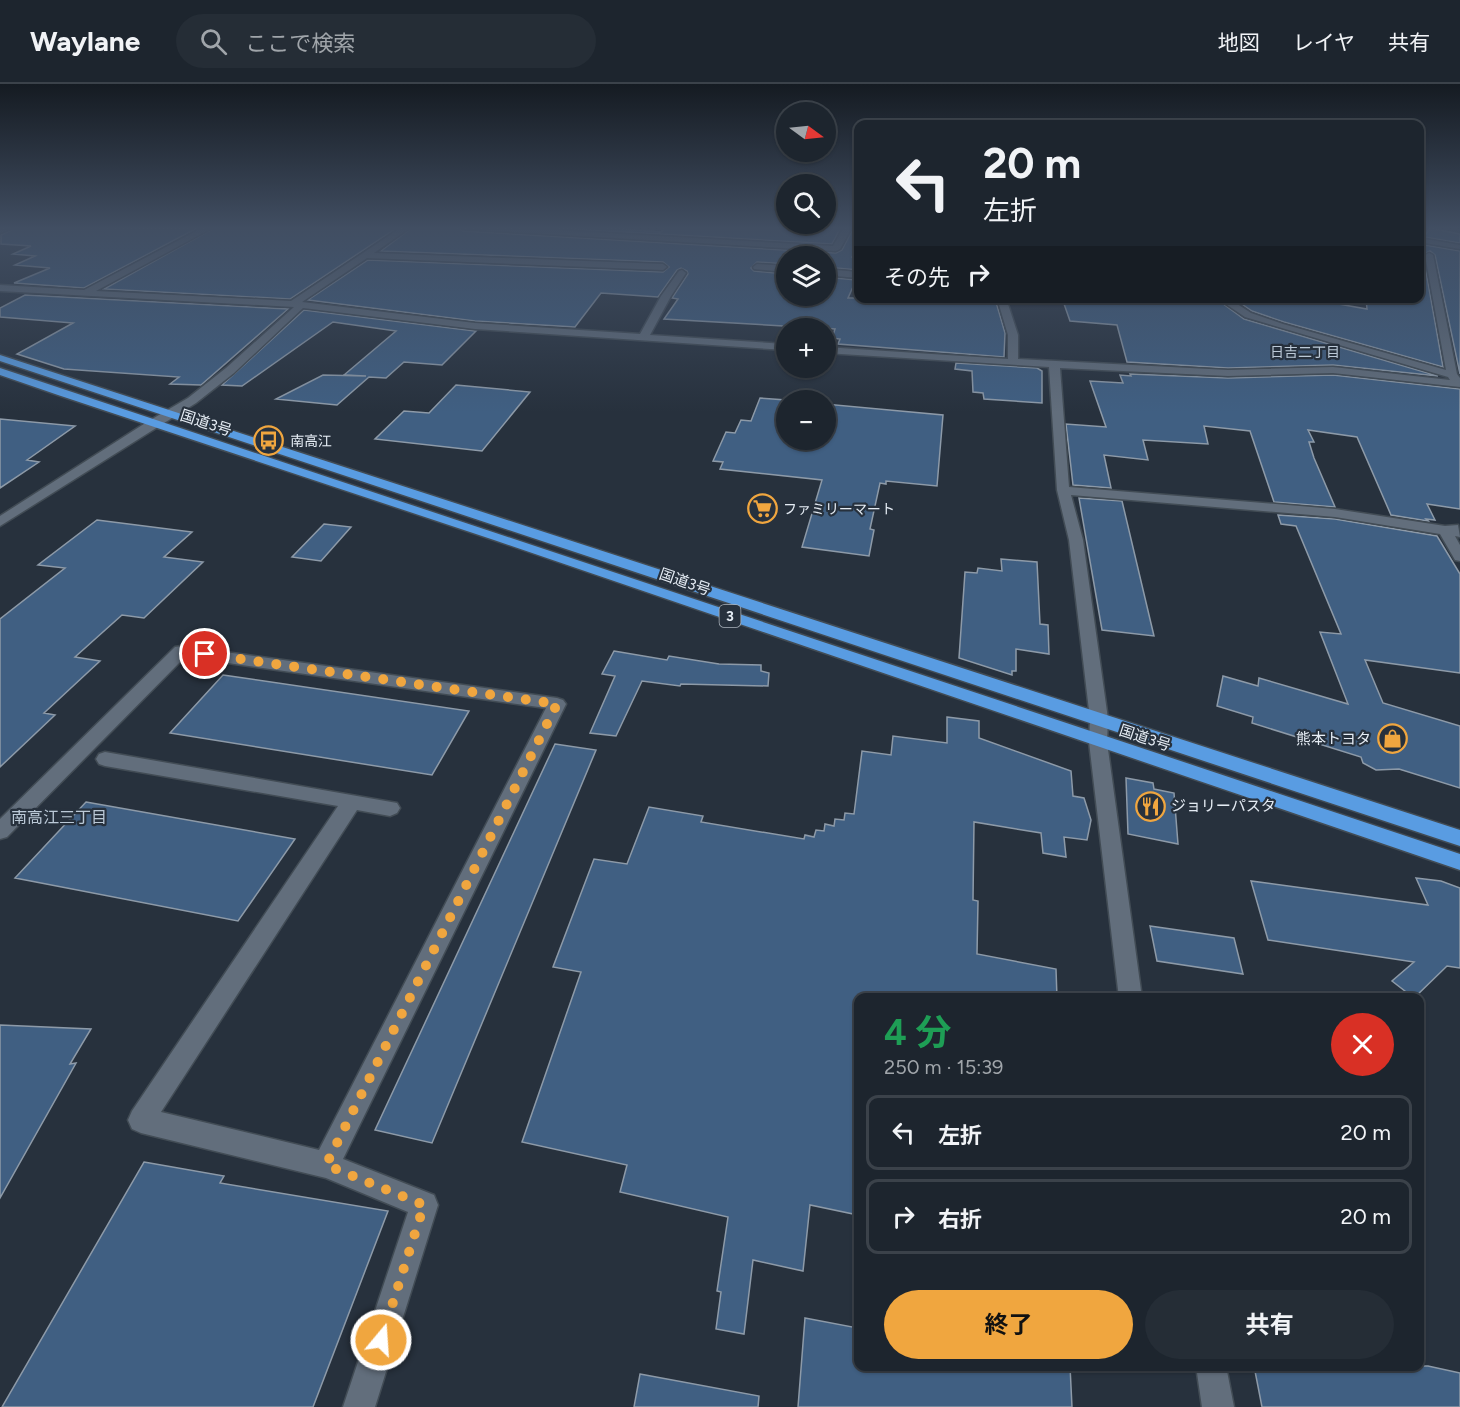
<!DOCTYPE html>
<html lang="ja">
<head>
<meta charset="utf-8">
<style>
  :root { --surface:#1d252e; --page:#252d36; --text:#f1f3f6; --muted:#a0a5aa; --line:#3b424a; --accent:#f0a63f }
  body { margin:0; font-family:Figtree,"Noto Sans JP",sans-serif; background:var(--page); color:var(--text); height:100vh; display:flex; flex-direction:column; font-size:22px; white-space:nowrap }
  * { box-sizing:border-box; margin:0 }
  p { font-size:20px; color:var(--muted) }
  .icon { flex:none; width:33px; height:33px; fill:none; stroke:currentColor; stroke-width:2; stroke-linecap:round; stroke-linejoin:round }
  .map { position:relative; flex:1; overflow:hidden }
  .sheet { position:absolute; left:854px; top:909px; width:570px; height:378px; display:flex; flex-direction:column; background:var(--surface); border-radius:12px; box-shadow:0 2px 4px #0004,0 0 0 2px var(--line) }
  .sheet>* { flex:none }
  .banner { position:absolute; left:854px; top:36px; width:570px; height:183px; border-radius:12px; box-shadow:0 2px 4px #0004,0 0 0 2px var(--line); background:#1d252e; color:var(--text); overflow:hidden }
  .needle { width:39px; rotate:105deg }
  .fabs { position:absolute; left:776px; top:18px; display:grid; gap:12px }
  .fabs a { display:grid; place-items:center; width:60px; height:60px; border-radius:50%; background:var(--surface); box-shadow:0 2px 4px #0004,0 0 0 2px var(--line); font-size:30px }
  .pin { position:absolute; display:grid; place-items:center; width:51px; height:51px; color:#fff; margin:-26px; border:3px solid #fff; border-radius:50%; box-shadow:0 2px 6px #0007 }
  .me { position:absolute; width:66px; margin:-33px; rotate:18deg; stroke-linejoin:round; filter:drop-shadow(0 0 4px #0008) }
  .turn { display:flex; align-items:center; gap:21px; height:126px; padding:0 30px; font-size:27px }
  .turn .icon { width:78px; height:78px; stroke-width:2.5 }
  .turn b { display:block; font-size:42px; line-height:51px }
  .then { display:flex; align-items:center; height:57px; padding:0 30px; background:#0003; gap:12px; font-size:22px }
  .round { display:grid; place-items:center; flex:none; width:63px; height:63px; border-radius:32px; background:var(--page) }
  .summary { display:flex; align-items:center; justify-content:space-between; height:102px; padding:0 30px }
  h1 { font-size:36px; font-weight:700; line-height:45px; color:#1e9e55 }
  .action { display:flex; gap:12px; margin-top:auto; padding:12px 30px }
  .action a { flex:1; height:69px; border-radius:36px; background:var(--accent); color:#111; font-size:24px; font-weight:700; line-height:69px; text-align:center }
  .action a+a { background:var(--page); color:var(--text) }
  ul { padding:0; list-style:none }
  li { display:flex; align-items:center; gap:18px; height:75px; margin:0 12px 9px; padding:0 18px; border:3px solid var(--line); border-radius:12px }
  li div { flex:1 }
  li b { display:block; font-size:22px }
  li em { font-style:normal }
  header { display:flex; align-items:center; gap:36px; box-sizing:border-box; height:84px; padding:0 30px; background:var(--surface); border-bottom:2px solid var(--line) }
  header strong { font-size:28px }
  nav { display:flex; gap:33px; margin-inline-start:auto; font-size:21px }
  .search { width:420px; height:54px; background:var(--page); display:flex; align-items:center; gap:15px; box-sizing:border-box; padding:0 21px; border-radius:33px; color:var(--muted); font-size:22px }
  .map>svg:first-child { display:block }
  .building { fill:#405f82; stroke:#8d9aa8; stroke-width:1.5 }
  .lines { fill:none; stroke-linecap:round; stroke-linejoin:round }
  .minor-casing { stroke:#424c55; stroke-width:3 }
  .highway-casing { stroke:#424c55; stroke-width:3 }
  .minor { fill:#626e7c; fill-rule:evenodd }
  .highway { fill:#599ce2; fill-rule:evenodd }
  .route { stroke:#f0a63f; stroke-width:10; stroke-dasharray:0 18 }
  .labels { text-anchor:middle; stroke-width:4.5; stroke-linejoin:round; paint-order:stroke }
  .far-neighbourhood-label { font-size:14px; fill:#bbc9d7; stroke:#27313d }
  .far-poi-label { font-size:14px; fill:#e5ecf4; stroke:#27313d; text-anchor:start }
  .shield { fill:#27313d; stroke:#acb4bd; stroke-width:1.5 }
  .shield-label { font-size:14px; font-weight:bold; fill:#e5ecf4 }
  .street-label { font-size:15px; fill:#e5ecf4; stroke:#27313d }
  .poi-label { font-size:15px; fill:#e5ecf4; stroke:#27313d; text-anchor:end }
  .neighbourhood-label { font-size:16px; fill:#bbc9d7; stroke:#27313d }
</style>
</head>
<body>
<header>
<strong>Waylane</strong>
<div class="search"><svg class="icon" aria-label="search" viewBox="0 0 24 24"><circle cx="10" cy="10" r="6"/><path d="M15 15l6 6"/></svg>ここで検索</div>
<nav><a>地図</a><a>レイヤ</a><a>共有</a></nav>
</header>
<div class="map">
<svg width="1460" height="1323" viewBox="0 0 1460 1323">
  <rect width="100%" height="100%" fill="#27313d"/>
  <path class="building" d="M 17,143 L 176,144 L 199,143 L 84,204 L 14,199 L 50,184 L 15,181 L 35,172 L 13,170 L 31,162 L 1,160 L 1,151 Z
    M 216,143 L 398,143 L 290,215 L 104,205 Z
    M 413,143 L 457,143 L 463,147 L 836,169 L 842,166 L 854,143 L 858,144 L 858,161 L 852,173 L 858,173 L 858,186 L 825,183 L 825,172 L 786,172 L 786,180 L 757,178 L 751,184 L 754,187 L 786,190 L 786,212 L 825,212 L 825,193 L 856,196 L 848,214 L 934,214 L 934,217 L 996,218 L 1005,249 L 1004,273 L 838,260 L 840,255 L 832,254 L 835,245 L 664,235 L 678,215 L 672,214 L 688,190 L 687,187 L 681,184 L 677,186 L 658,213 L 601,209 L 575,243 L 475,237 L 308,216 L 368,176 L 663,188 L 669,183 L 663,178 L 381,167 Z
    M 538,143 L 599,143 L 661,148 L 666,143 L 841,143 L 832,160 Z
    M 1430,144 L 1460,150 L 1460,159 L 1424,153 Z
    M 1419,160 L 1460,167 L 1460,290 L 1435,171 L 1430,167 L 1423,171 L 1443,283 L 1284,238 L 1252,227 L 1233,214 L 1305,214 L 1367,225 L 1366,214 L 1419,214 Z
    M 25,211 L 288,225 L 201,301 L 170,300 L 179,293 L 64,285 L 17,270 L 73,239 L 0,233 L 0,224 Z
    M 1062,214 L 1215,214 L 1244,235 L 1438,292 L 1333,281 L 1228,284 L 1127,278 L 1117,241 L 1070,237 Z
    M 304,226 L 475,247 L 476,247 L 442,281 L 404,278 L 386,294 L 369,293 L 337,321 L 276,315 L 323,291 L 366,292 L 344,291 L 396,247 L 333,238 L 242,302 L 222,301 Z
    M 956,279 L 1037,284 L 1042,287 L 1042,319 L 984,315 L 983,309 L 973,308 L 972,287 L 955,285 Z
    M 1130,290 L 1228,294 L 1333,291 L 1460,305 L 1460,425 L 1427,420 L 1435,436 L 1426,435 L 1428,437 L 1391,431 L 1357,353 L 1308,346 L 1314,358 L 1309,358 L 1314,374 L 1335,423 L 1274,418 L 1250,347 L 1204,342 L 1208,360 L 1143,356 L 1148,376 L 1104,371 L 1111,404 L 1073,401 L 1066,340 L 1106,343 L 1090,297 L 1123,299 L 1120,291 L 1131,292 Z
    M 456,301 L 530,308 L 482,367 L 375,355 L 404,327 L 429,329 Z
    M 760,314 L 786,316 L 786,356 L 825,356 L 825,320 L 943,331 L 937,402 L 886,397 L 886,400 L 880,399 L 870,445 L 874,446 L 869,472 L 802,463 L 822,396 L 720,385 L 723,378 L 713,377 L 726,348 L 735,349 L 741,336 L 751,337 Z
    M 0,335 L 75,342 L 27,376 L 39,378 L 0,404 Z
    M 1079,414 L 1122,417 L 1154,552 L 1102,546 Z
    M 1278,431 L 1335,435 L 1437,452 L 1460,490 L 1460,589 L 1365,576 L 1383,619 L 1460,642 L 1460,704 L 1399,685 L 1376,686 L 1363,679 L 1361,673 L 1252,639 L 1253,633 L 1217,622 L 1223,592 L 1258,602 L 1259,594 L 1348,620 L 1320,548 L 1341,550 L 1296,442 L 1281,440 Z
    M 97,436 L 192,448 L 164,473 L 203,478 L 144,534 L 122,531 L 75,573 L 100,577 L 44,629 L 55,631 L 0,683 L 0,535 L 65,484 L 38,481 Z
    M 324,440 L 351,443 L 321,477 L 292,473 Z
    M 1001,475 L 1037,478 L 1040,540 L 1048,541 L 1049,570 L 1016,565 L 1016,587 L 1012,587 L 1012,591 L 959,574 L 965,488 L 977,489 L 978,484 L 1002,487 Z
    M 614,567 L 667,576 L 669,572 L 719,580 L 761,581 L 761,587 L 769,589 L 768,602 L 681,600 L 680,602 L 642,597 L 616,652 L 590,649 L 615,592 L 602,590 Z
    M 223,591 L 469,627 L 432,691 L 170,649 Z
    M 947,633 L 979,637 L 979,654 L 1071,687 L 1073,712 L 1084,714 L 1091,736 L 1087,756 L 1064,753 L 1066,773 L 1043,769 L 1041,749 L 974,738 L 973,816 L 978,817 L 977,870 L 1056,885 L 1057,914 L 858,914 L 858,1131 L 810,1121 L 803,1187 L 753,1176 L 744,1250 L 716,1245 L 721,1208 L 717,1207 L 728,1133 L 620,1108 L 627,1081 L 522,1058 L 581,888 L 553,883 L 594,775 L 627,780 L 649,723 L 703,732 L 701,738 L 804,755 L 805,751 L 814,753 L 816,746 L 824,747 L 825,740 L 834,742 L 835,735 L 844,736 L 845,729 L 854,730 L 862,667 L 891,671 L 893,652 L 947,659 Z
    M 555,660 L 596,666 L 432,1059 L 375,1046 Z
    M 1126,694 L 1153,699 L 1154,705 L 1174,709 L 1178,760 L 1128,750 Z
    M 86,718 L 295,755 L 238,837 L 15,794 Z
    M 1416,794 L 1441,797 L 1460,804 L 1460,884 L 1447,882 L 1414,914 L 1392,897 L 1414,878 L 1268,856 L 1251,797 L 1428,821 Z
    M 1150,842 L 1234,854 L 1243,890 L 1157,877 Z
    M 0,941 L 91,945 L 70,980 L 76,979 L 0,1114 Z
    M 144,1078 L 224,1092 L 220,1099 L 388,1127 L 313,1323 L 2,1323 Z
    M 805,1234 L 858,1244 L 858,1282 L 1070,1282 L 1072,1323 L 798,1323 Z
    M 1254,1282 L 1428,1282 L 1460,1289 L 1460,1323 L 1262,1323 Z
    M 640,1290 L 759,1312 L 758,1323 L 634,1323 Z"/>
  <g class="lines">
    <defs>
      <path id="minor" d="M 4,143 L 15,143 L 0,149 L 0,144 Z
        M 204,143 L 214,143 L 96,207 L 291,217 L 402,143 L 411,143 L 374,169 L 663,180 L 667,183 L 663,186 L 367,174 L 302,218 L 475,239 L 640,250 L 661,212 L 679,187 L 682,186 L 686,189 L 671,212 L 650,251 L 786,260 L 786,266 L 475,245 L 303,224 L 234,289 L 196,319 L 0,442 L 0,432 L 147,338 L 188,314 L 226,284 L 294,223 L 0,207 L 0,201 L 84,206 Z
        M 459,143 L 501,143 L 833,162 L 844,143 L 852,143 L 840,165 L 836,167 L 463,145 Z
        M 1419,154 L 1460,161 L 1460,165 L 1419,158 Z
        M 1429,169 L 1433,171 L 1457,290 L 1460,294 L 1460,303 L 1333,289 L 1228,292 L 1060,284 L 1069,403 L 1335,425 L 1445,442 L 1458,441 L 1460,453 L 1455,452 L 1460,461 L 1460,477 L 1455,476 L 1440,450 L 1335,433 L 1071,411 L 1083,456 L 1108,635 L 1107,658 L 1142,914 L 1119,914 L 1089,658 L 1090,635 L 1069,456 L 1057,406 L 1049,283 L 825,269 L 825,263 L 1008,275 L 1008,251 L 997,214 L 1006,214 L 1018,251 L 1018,275 L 1228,286 L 1333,283 L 1450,296 L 1448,293 L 1245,233 L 1217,214 L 1228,214 L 1251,229 L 1283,240 L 1446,286 L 1425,171 Z
        M 757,180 L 786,182 L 786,188 L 754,185 L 753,183 Z
        M 825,185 L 858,188 L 858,194 L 825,191 Z
        M 181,562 L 557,614 L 563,616 L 566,620 L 343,1075 L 434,1111 L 438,1121 L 375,1323 L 343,1323 L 408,1128 L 326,1094 L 141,1049 L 132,1045 L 128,1036 L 132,1027 L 338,722 L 105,682 L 99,680 L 96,675 L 99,670 L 105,668 L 397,719 L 400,724 L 397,729 L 390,732 L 357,726 L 161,1028 L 319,1066 L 546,624 L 185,573 L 7,753 L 0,755 L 0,735 L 175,563 Z
        M 1196,1282 L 1226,1282 L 1234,1323 L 1202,1323 Z"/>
      <path id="highway" d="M 0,271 L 1460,746 L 1460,762 L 0,277 Z
        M 0,284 L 1460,770 L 1460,786 L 494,456 L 58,311 L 0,291 Z"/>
    </defs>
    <use href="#minor" class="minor-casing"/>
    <use href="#highway" class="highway-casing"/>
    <use href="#minor" class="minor"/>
    <use href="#highway" class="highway"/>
  </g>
  <linearGradient id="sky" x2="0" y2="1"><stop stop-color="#151b22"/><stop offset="0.44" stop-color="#414e62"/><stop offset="1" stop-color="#414e62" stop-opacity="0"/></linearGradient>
  <rect width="1460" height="328" fill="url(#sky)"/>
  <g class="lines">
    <path class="route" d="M 205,570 L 557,620 L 326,1081 L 424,1121 L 381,1256"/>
  </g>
  <defs>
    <symbol id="bus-ring" viewBox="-11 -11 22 22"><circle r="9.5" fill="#27313d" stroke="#f0a63f" stroke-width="1.5"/><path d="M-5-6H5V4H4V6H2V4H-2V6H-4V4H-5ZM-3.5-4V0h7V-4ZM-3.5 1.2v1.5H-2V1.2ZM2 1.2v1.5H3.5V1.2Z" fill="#f0a63f"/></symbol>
    <symbol id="supermarket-ring" viewBox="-11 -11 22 22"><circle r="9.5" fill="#27313d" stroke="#f0a63f" stroke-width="1.5"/><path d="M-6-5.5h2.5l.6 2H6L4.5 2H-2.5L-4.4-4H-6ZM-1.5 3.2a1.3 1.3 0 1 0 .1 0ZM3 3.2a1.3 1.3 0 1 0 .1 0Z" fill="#f0a63f"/></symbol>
    <symbol id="shop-ring" viewBox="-11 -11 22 22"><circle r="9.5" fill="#27313d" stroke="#f0a63f" stroke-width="1.5"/><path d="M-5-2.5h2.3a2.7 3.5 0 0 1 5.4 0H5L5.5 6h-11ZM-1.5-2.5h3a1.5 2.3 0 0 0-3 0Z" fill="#f0a63f"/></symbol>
    <symbol id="restaurant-ring" viewBox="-11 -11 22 22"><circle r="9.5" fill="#27313d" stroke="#f0a63f" stroke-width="1.5"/><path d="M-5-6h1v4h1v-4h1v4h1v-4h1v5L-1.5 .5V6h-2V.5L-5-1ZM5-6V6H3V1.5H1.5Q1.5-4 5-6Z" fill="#f0a63f"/></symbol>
  </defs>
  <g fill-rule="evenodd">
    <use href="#bus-ring" x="252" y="340" width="33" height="33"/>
    <use href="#supermarket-ring" x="746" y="408" width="33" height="33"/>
    <use href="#shop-ring" x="1376" y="638" width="33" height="33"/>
    <use href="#restaurant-ring" x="1134" y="706" width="33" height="33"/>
  </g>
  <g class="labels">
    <g class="far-neighbourhood-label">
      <text x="1305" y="273">日吉二丁目</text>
    </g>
    <g class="far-poi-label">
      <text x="290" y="362">南高江</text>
      <text x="783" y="430">ファミリーマート</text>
    </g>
    <rect class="shield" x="719.5" y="521" width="21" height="22" rx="4.5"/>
    <g class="shield-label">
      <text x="730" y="537">3</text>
    </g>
    <g class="street-label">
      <text transform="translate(206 339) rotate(18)" y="5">国道3号</text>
      <text transform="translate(685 498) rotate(19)" y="5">国道3号</text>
      <text transform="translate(1145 654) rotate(18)" y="5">国道3号</text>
    </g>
    <g class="poi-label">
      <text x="1371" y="660">熊本トヨタ</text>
      <text x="1171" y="727" text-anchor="start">ジョリーパスタ</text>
    </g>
    <g class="neighbourhood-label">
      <text x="59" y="739">南高江三丁目</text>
    </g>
  </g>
</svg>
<div class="fabs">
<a><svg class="needle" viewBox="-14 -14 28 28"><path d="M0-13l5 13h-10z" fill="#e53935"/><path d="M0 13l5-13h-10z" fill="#a0a5aa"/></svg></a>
<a><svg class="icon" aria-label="search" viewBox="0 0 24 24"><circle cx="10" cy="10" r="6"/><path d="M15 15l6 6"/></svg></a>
<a><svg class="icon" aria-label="layers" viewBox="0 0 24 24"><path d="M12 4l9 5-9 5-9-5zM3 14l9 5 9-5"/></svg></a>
<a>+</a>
<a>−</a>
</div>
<div class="pin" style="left:205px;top:570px;background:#d93025"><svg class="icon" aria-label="arrive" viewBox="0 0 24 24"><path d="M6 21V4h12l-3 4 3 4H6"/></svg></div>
<svg class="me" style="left:381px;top:1256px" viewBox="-20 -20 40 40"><circle r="17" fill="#f0a63f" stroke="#fff" stroke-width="3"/><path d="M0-11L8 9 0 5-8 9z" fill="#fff"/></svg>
<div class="banner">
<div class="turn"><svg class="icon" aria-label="left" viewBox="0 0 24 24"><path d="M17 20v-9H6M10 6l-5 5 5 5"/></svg><div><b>20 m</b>左折</div></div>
<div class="then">その先<svg class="icon" aria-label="right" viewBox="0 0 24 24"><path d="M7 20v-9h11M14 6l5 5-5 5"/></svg></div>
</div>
<section class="sheet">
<div class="summary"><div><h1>4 分</h1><p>250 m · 15:39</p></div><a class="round" style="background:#d93025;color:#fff"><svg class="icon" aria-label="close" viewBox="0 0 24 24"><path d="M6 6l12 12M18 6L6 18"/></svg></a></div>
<ul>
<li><svg class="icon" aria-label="left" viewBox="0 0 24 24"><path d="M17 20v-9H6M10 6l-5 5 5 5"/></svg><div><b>左折</b></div><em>20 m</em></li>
<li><svg class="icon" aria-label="right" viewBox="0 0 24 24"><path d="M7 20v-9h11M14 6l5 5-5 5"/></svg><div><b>右折</b></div><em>20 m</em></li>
</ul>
<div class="action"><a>終了</a><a>共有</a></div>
</section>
</div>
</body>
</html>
